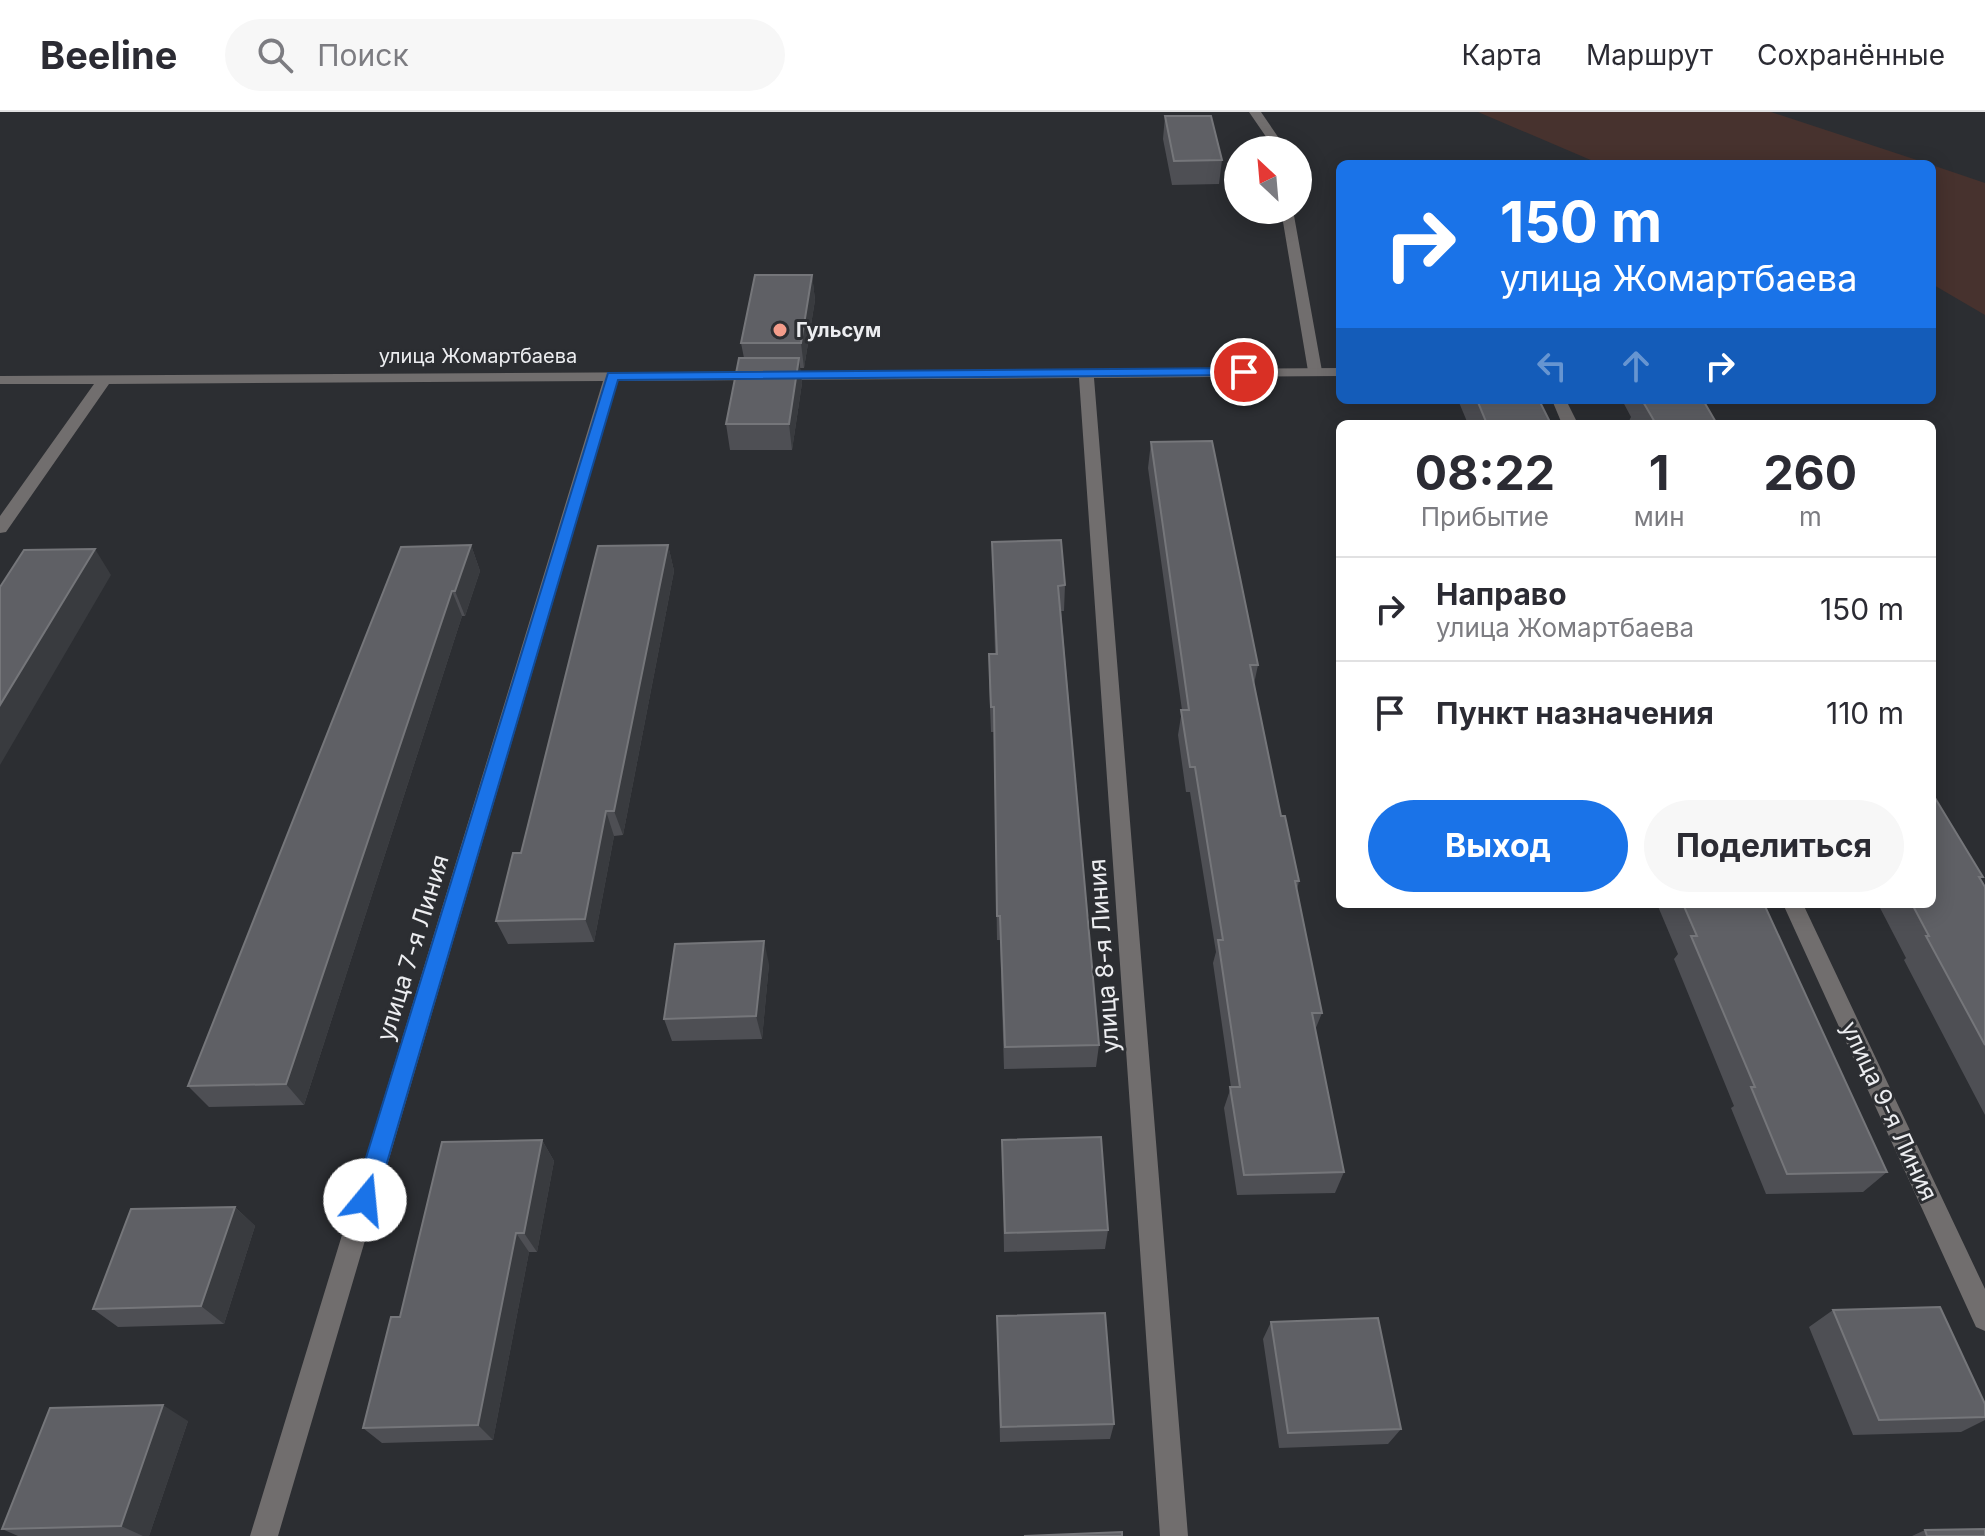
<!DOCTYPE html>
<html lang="ru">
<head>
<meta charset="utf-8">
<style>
  :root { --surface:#fff; --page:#f7f7f7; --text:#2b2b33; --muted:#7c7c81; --line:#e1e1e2; --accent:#1a73e8 }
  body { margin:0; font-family:Inter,sans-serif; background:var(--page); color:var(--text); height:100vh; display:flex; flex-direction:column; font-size:30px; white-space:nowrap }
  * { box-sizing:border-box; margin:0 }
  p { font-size:26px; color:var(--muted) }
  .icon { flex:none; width:44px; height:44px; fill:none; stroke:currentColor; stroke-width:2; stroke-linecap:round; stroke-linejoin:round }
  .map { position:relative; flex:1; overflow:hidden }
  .details { position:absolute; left:1336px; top:308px; width:600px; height:488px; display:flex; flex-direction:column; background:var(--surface); border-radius:12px; box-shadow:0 4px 20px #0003 }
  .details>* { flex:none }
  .guide { position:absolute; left:1336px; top:48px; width:600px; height:244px; border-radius:12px; box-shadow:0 4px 20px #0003; background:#1a73e8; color:#fff; overflow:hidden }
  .needle { width:52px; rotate:334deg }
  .controls { position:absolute; left:1224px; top:24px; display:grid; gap:16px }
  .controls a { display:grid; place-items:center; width:88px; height:88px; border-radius:50%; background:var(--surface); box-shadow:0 4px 20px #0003; font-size:40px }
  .pin { position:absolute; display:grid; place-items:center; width:68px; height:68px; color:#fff; margin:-34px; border:4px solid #fff; border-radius:50%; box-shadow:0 2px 8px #0007 }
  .me { position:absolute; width:88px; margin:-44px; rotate:17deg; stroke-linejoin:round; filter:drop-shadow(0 0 6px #0008) }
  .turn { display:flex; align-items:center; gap:28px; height:168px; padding:0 32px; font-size:36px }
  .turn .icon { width:104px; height:104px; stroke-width:2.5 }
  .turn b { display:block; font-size:56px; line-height:68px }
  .lanes { display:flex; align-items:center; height:76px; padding:0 32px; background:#0003; justify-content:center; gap:40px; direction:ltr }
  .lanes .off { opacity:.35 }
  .eta { display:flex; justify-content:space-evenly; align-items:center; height:136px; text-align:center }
  .eta b { font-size:48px; font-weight:700; line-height:56px }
  .button { display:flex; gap:16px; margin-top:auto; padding:16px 32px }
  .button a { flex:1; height:92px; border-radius:48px; background:var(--accent); color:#fff; font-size:32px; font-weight:700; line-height:92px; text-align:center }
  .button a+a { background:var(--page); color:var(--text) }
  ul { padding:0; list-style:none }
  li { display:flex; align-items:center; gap:24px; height:104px; padding:0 32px; border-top:2px solid var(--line) }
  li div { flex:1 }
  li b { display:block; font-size:30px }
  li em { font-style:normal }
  header { display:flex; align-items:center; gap:48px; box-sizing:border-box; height:112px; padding:0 40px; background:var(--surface); border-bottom:2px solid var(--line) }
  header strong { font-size:38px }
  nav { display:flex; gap:44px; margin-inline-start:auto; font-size:28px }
  .search { width:560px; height:72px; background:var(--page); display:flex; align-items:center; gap:20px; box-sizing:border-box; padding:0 28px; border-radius:44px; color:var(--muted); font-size:30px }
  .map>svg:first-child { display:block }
  .green { fill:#47322e }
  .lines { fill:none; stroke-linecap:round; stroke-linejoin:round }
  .lane { fill:#716e6e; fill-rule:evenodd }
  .street { fill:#716e6e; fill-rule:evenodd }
  .wall { fill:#4e4f54 }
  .shaded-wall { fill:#393b3f }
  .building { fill:#5f6065; stroke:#75767a; stroke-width:2 }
  .route { fill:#1a73e8; stroke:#114b97; stroke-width:2 }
  .poi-dot { fill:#f49d8b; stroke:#2c2e32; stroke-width:3 }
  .labels { text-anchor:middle; stroke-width:6; stroke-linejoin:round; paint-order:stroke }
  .far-poi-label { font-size:20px; font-weight:bold; fill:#ecedf0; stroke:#2c2e32; text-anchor:start }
  .far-street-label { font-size:20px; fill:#ecedf0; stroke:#2c2e32 }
  .street-label { font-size:24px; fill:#ecedf0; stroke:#2c2e32 }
</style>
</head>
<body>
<header>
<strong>Beeline</strong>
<div class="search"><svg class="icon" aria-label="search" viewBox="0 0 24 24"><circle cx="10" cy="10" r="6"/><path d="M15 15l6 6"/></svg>Поиск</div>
<nav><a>Карта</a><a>Маршрут</a><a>Сохранённые</a></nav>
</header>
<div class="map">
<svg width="1985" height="1424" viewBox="0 0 1985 1424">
  <rect width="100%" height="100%" fill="#2c2e32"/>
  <path class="green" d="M 1478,0 L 1771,0 L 1929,52 L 1600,52 Z
    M 1932,53 L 1985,71 L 1985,203 L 1932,172 Z"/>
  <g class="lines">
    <path class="lane" d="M 1249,0 L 1261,0 L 1287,38 L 1275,38 Z
      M 1281,98 L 1293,98 L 1322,259 L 1315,263 L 1308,259 Z"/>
    <path class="street" d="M 1340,256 L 1340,264 L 1094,266 L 1188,1424 L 1160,1424 L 1079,266 L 618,269 L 278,1424 L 250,1424 L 603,269 L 109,272 L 6,420 L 0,421 L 0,404 L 94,272 L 0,272 L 0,264 Z
      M 1552,288 L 1566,288 L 1578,312 L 1562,312 Z
      M 1783,792 L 1803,792 L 1985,1177 L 1985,1219 L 1976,1215 Z"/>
  </g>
  <path class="wall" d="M 1165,4 L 1222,48 L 1219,72 L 1172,73 L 1163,27 Z
    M 812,163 L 815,188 L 804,256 L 800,256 L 802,271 L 792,338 L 730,338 L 726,312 L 744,246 L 741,231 Z
    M 1458,288 L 1539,288 L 1551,312 L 1468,312 Z
    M 1622,288 L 1703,288 L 1717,312 L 1631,312 L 1629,309 L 1631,305 Z
    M 1151,330 L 1258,553 L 1254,572 L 1281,704 L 1299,769 L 1297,778 L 1322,901 L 1315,918 L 1344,1060 L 1335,1081 L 1237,1083 L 1224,996 L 1231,975 L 1213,851 L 1216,840 L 1190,680 L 1186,680 L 1178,623 L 1182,598 L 1148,356 Z
    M 992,430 L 1065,473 L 1064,499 L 1061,499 L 1099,933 L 1096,955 L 1004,957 L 1000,828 L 997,828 L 994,620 L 991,620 L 989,568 L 989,542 L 995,542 Z
    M 471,433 L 480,459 L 465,504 L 462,504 L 304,993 L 209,995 L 188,974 Z
    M 668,433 L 674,459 L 623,723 L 614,724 L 594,830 L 508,832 L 496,809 L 521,741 Z
    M 1932,681 L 1983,765 L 1980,767 L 1985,775 L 1985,1003 L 1904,848 L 1906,846 L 1878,792 L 1932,792 Z
    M 1657,792 L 1764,792 L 1887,1060 L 1863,1080 L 1766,1082 L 1731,996 L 1734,994 L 1674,847 L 1678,842 Z
    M 769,852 L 762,927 L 672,929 L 664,907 Z
    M 542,1028 L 554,1049 L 537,1140 L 529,1140 L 493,1328 L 382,1331 L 363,1316 L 400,1205 Z
    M 1002,1028 L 1108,1118 L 1105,1137 L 1004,1140 Z
    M 235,1095 L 255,1114 L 224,1212 L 118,1215 L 93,1197 Z
    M 1833,1198 L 1985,1292 L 1985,1308 L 1961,1320 L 1853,1323 L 1809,1215 Z
    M 997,1204 L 1114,1312 L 1110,1327 L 1000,1330 Z
    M 1271,1210 L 1401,1317 L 1388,1332 L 1279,1336 L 1263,1227 Z
    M 188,1309 L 149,1424 L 18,1424 L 2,1417 Z
    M 1925,1418 L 1985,1424 L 1912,1424 Z"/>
  <path class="shaded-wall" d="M 812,163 L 815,188 L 804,256 L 801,231 Z
    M 799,246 L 802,271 L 792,338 L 789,312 Z
    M 471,433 L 480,459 L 465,504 L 455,479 Z
    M 668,433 L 674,459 L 623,723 L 614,699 Z
    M 95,437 L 111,463 L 0,653 L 0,593 Z
    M 452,479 L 462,504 L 304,993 L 286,972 Z
    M 606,699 L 614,724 L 594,830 L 585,807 Z
    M 764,829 L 769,852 L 762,927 L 756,904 Z
    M 542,1028 L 554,1049 L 537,1140 L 524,1121 Z
    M 235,1095 L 255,1114 L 224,1212 L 201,1194 Z
    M 516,1121 L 529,1140 L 493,1328 L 478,1313 Z
    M 163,1293 L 188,1309 L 149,1424 L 143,1424 L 121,1414 Z"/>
  <path class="building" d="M 1165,4 L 1211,4 L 1222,48 L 1174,49 Z
    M 755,163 L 812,163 L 801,231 L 741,231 Z
    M 739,246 L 799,246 L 789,312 L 726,312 Z
    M 1477,288 L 1539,288 L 1551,312 L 1487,312 Z
    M 1642,288 L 1703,288 L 1717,312 L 1656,312 Z
    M 1212,329 L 1258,553 L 1250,553 L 1281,704 L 1285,704 L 1299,769 L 1295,769 L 1322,901 L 1312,901 L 1344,1060 L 1244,1063 L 1230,975 L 1240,975 L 1218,828 L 1223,828 L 1195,655 L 1190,655 L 1181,598 L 1189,598 L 1151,330 Z
    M 1061,428 L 1065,473 L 1058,474 L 1099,933 L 1005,935 L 1000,804 L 997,804 L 994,595 L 991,595 L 989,542 L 997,542 L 992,430 Z
    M 471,433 L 455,479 L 452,479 L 286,972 L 188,974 L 401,435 Z
    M 668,433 L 614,699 L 606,699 L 585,807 L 496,809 L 513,741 L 521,741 L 598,434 Z
    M 95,437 L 0,593 L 0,475 L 24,438 Z
    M 1932,681 L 1983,765 L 1979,765 L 1985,775 L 1985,933 L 1926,824 L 1929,824 L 1912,792 L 1932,792 Z
    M 1683,792 L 1764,792 L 1887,1060 L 1787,1062 L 1751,975 L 1755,975 L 1691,824 L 1697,824 Z
    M 764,829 L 756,904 L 664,907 L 675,832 Z
    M 1101,1025 L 1108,1118 L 1005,1121 L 1002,1028 Z
    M 542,1028 L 524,1121 L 516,1121 L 478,1313 L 363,1316 L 391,1205 L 400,1205 L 442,1030 Z
    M 235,1095 L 201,1194 L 93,1197 L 131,1097 Z
    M 1940,1195 L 1985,1292 L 1985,1305 L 1879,1308 L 1833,1198 Z
    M 1105,1201 L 1114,1312 L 1001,1315 L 997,1204 Z
    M 1378,1206 L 1401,1317 L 1288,1321 L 1271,1210 Z
    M 163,1293 L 121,1414 L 2,1417 L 50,1296 Z
    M 1985,1417 L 1985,1424 L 1927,1424 L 1925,1418 Z
    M 1122,1420 L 1122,1424 L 1024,1424 Z"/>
  <path class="route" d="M 1244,256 L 1251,260 L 1249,263 L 618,268 L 376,1088 L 372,1095 L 365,1099 L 357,1095 L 353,1088 L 608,261 Z"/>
  <circle class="poi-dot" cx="780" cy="218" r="8"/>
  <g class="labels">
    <g class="far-poi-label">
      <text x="796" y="225">Гульсум</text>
    </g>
    <g class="far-street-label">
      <text x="478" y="251">улица Жомартбаева</text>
    </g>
    <g class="street-label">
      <text transform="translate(413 836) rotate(-73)" y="8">улица 7-я Линия</text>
      <text transform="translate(1104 844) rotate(-94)" y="8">улица 8-я Линия</text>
      <text transform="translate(1889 999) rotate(65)" y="8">улица 9-я Линия</text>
    </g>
  </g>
</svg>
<div class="controls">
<a><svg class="needle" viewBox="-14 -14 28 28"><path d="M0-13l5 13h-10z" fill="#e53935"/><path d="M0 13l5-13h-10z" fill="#7c7c81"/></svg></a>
</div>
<div class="pin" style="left:1244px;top:260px;background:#d93025"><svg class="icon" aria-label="arrive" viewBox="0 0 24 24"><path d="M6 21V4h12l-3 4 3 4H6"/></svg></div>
<svg class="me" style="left:365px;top:1088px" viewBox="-20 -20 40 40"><circle r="19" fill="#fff"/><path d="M0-13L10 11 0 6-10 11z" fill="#1a73e8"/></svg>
<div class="guide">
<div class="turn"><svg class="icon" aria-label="right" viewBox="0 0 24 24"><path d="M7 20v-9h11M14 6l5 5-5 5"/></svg><div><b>150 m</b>улица Жомартбаева</div></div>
<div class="lanes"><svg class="icon off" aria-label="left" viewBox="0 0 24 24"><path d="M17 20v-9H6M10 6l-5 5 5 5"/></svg><svg class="icon off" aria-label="ahead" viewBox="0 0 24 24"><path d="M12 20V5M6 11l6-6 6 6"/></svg><svg class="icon" aria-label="right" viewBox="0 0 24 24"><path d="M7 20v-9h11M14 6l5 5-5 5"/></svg></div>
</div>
<section class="details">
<div class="eta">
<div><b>08:22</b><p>Прибытие</p></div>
<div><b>1</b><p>мин</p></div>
<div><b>260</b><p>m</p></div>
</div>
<ul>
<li><svg class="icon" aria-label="right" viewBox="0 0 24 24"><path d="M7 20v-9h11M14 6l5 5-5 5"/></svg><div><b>Направо</b><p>улица Жомартбаева</p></div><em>150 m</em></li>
<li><svg class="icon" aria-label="arrive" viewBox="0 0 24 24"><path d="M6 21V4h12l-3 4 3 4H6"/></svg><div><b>Пункт назначения</b></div><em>110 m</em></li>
</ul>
<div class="button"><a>Выход</a><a>Поделиться</a></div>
</section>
</div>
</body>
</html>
